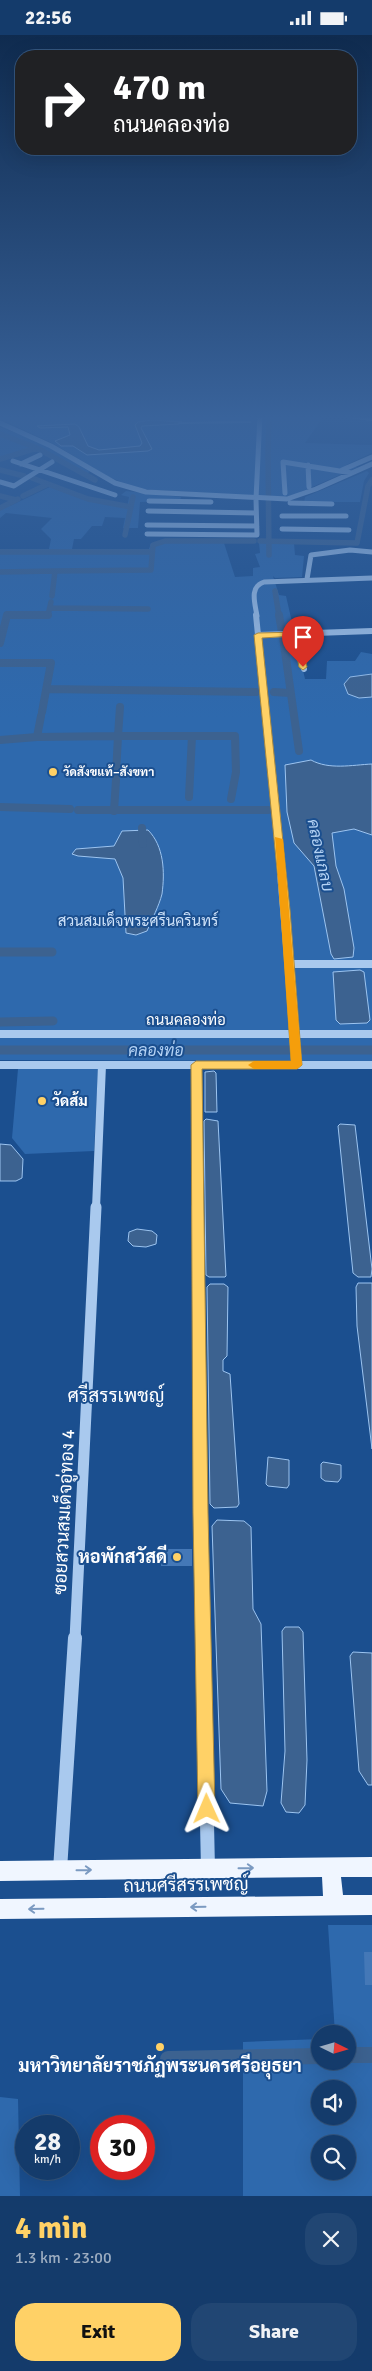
<!DOCTYPE html>
<html lang="en">
<head>
<meta charset="utf-8">
<style>
  :root { --surface:#143b6b; --page:#214673; --text:#f1f3f6; --muted:#9dadc1; --line:#33557e; --accent:#ffd166 }
  body { margin:0; font-family:Signika,Sarabun,sans-serif; background:var(--page); color:var(--text); height:100vh; display:flex; flex-direction:column; font-size:19px; white-space:nowrap }
  * { box-sizing:border-box; margin:0 }
  p { font-size:16px; color:var(--muted) }
  .icon { flex:none; width:28px; height:28px; fill:none; stroke:currentColor; stroke-width:2; stroke-linecap:round; stroke-linejoin:round }
  .map { position:relative; height:2161px; overflow:hidden }
  .side { display:flex; flex-direction:column; background:var(--surface); flex:1 }
  .side>* { flex:none }
  .top-card { position:absolute; left:15px; top:15px; width:342px; height:105px; border-radius:20px; box-shadow:0 5px 20px #0002,0 0 0 1px var(--line); background:#202124; color:#fff; overflow:hidden }
  .needle { width:32px; rotate:95deg }
  .buttons { position:absolute; left:311px; top:1990px; display:grid; gap:10px }
  .buttons a { display:grid; place-items:center; width:45px; height:45px; border-radius:50%; background:var(--surface); box-shadow:0 5px 20px #0002,0 0 0 1px var(--line); font-size:25px }
  .speed { position:absolute; left:15px; top:2080px; display:flex; gap:10px; font-size:25px; font-weight:700; text-align:center }
  .speed>* { display:grid; place-content:center; width:65px; height:65px; border-radius:50%; background:var(--surface); box-shadow:0 5px 20px #0002,0 0 0 1px var(--line); line-height:1 }
  .speed small { font-size:12px; font-weight:400 }
  .speed .limit { border:8px solid #d22; background:#fff; color:#111 }
  .pin { position:absolute; display:grid; place-items:center; width:42px; height:42px; color:#fff; margin:-51px -21px; border-radius:50% 50% 50% 0; rotate:-45deg; box-shadow:0 0 5px #0007 }
  .pin .icon { rotate:45deg }
  .me { position:absolute; width:55px; margin:-28px; rotate:359deg; stroke-linejoin:round; filter:drop-shadow(0 0 4px #0008) }
  .turn { display:flex; align-items:center; gap:18px; height:105px; padding:0 15px; font-size:22px }
  .turn .icon { width:65px; height:65px; stroke-width:2.5 }
  .turn b { display:block; font-size:35px; line-height:42px }
  .round { display:grid; place-items:center; flex:none; width:52px; height:52px; border-radius:20px; background:var(--page) }
  .overview { display:flex; align-items:center; justify-content:space-between; height:85px; padding:0 15px }
  h1 { font-size:30px; font-weight:700; line-height:38px; color:var(--accent) }
  .cta { display:flex; gap:10px; margin-top:auto; padding:10px 15px }
  .cta a { flex:1; height:58px; border-radius:20px; background:var(--accent); color:#111; font-size:20px; font-weight:700; line-height:58px; text-align:center }
  .cta a+a { background:var(--page); color:var(--text) }
  .status { display:flex; justify-content:space-between; align-items:center; height:35px; padding:0 25px; background:var(--surface); direction:ltr }
  .status svg { height:14px; fill:currentColor }
  .map>svg:first-child { display:block }
  .green { fill:#2e69ad; fill-rule:evenodd }
  .water { fill:#3c6290; stroke:#9cc4f0 }
  .lines { fill:none; stroke-linecap:round; stroke-linejoin:round }
  .stream { stroke:#9cc4f0; stroke-width:2 }
  .canal-far3 { stroke:#3c6290; stroke-width:5.5 }
  .canal-far2 { stroke:#3c6290; stroke-width:8 }
  .canal-far1 { stroke:#3c6290; stroke-width:9 }
  .canal { stroke:#3c6290; stroke-width:16 }
  .building { fill:#4478b7 }
  .minor-far4 { stroke:#a9c9ee; stroke-width:5 }
  .minor-far3 { stroke:#a9c9ee; stroke-width:6 }
  .minor-far2 { stroke:#a9c9ee; stroke-width:8 }
  .minor-far1 { stroke:#a9c9ee; stroke-width:11 }
  .minor { stroke:#a9c9ee; stroke-width:14 }
  .major { fill:#f0f6ff; fill-rule:evenodd }
  .oneway { stroke:#7b9ac1 }
  .route { fill:#ffd166; stroke:#a68842 }
  .slow { fill:#f59e0b }
  .poi-dot { fill:#ffd166; stroke:#1b4f8f; stroke-width:2 }
  .labels { text-anchor:middle; stroke-width:4; stroke-linejoin:round; paint-order:stroke }
  .far-poi-label { font-size:12px; font-weight:bold; fill:#fff; stroke:#1b4f8f; text-anchor:start }
  .park-label { font-size:15px; fill:#cfe3fa; stroke:#1b4f8f }
  .street-label { font-size:15px; fill:#fff; stroke:#1b4f8f }
  .poi-label { font-size:15px; font-weight:bold; fill:#fff; stroke:#1b4f8f; text-anchor:start }
  .water-label { font-size:16px; font-style:italic; fill:#b5d3f5; stroke:#1b4f8f }
  .near-street-label { font-size:18px; fill:#fff; stroke:#1b4f8f }
  .near-poi-label { font-size:18px; font-weight:bold; fill:#fff; stroke:#1b4f8f; text-anchor:end }
  .near-neighbourhood-label { font-size:19px; fill:#fff; stroke:#1b4f8f }
</style>
</head>
<body>
<div class="status"><b>22:56</b><svg viewBox="0 0 49 12"><path d="M0 12V9h3v3zM5 12V6h3v6zM10 12V3h3v9zM15 12V0h3v12zM26 1h20v11H26zM47 4h2v5h-2z"/></svg></div>
<div class="map">
<svg width="372" height="2161" viewBox="0 0 372 2161">
  <rect width="100%" height="100%" fill="#1b4f8f"/>
  <path class="green" d="M 0,380 L 324,381 L 305,408 L 369,410 L 372,410 L 372,418 L 346,430 L 358,432 L 296,459 L 284,462 L 138,454 L 109,442 L 54,409 L 0,384 Z
    M 0,392 L 45,409 L 90,437 L 83,440 L 31,413 L 0,422 Z
    M 367,436 L 369,438 L 364,446 L 360,467 L 304,467 L 305,462 Z
    M 50,452 L 87,466 L 127,473 L 129,462 L 121,460 L 126,456 L 181,462 L 180,466 L 140,467 L 138,493 L 123,493 L 125,483 L 105,482 L 102,491 L 92,491 L 81,504 L 74,504 L 72,514 L 149,514 L 151,508 L 224,508 L 235,542 L 253,541 L 253,533 L 260,532 L 255,519 L 260,518 L 259,508 L 294,508 L 295,520 L 304,521 L 302,542 L 275,543 L 273,541 L 279,560 L 286,561 L 305,644 L 326,644 L 327,626 L 355,626 L 361,617 L 372,619 L 372,1026 L 0,1025 L 0,514 L 49,514 L 51,504 L 41,494 L 52,483 L 6,478 L 0,483 L 0,473 L 3,470 L 10,471 Z
    M 18,1034 L 98,1034 L 94,1116 L 25,1119 L 12,1103 Z
    M 328,1890 L 372,1890 L 372,2161 L 243,2161 L 243,2007 L 320,2004 L 320,2026 L 348,2026 L 348,1999 L 335,1999 ZM 320,2054 L 348,2054 L 348,2081 L 320,2081 ZM 320,2109 L 348,2109 L 348,2136 L 320,2136 Z
    M 0,2062 L 18,2064 L 20,2161 L 0,2161 Z"/>
  <path class="water" d="M 152,385 L 182,387 L 179,389 L 142,391 L 141,393 L 152,414 L 148,416 L 87,420 L 73,411 L 61,411 L 55,406 L 70,400 L 68,392 L 40,393 L 37,391 L 75,389 L 79,392 L 88,411 L 99,415 L 140,411 L 142,408 L 135,390 L 138,387 Z
    M 372,639 L 372,662 L 359,663 L 348,659 L 344,649 L 350,642 Z
    M 311,725 C 329,735 352,730 372,729 L 372,800 L 354,794 L 332,798 L 336,831 L 344,854 L 354,913 L 353,922 L 334,924 L 331,919 L 314,831 L 294,808 L 287,777 L 285,730 Z
    M 148,795 C 164,811 165,837 162,859 C 159,871 152,884 147,896 L 136,900 L 126,898 L 123,843 L 115,824 L 78,821 L 72,819 L 76,814 L 114,811 L 122,796 Z
    M 360,935 L 364,937 L 370,985 L 367,988 L 340,989 L 336,985 L 333,937 Z
    M 214,1036 L 216,1038 L 217,1077 L 205,1077 L 205,1037 Z
    M 206,1084 L 218,1086 L 226,1241 L 225,1242 L 209,1242 L 206,1240 L 204,1086 Z
    M 340,1089 L 355,1090 L 372,1234 L 371,1242 L 358,1242 L 353,1238 L 338,1091 Z
    M 0,1109 L 11,1110 L 23,1124 L 22,1143 L 16,1146 L 0,1146 Z
    M 137,1194 L 152,1196 L 157,1200 L 156,1209 L 146,1212 L 133,1211 L 128,1206 L 129,1197 Z
    M 358,1248 L 372,1248 L 372,1414 L 357,1291 L 356,1252 Z
    M 210,1249 L 224,1249 L 228,1252 L 227,1321 L 223,1325 L 223,1336 L 230,1339 L 239,1469 L 237,1472 L 214,1473 L 210,1469 L 207,1252 Z
    M 268,1422 L 289,1425 L 289,1450 L 287,1453 L 268,1451 L 266,1449 Z
    M 323,1427 L 341,1430 L 341,1443 L 338,1447 L 325,1446 L 321,1443 L 321,1429 Z
    M 217,1485 L 244,1486 L 251,1492 L 253,1574 L 261,1589 L 267,1756 L 263,1771 L 230,1768 L 221,1754 L 212,1491 Z
    M 285,1592 L 299,1592 L 303,1597 L 307,1725 L 305,1770 L 299,1778 L 286,1777 L 281,1768 L 285,1716 L 282,1596 Z
    M 353,1617 L 372,1618 L 372,1750 L 368,1750 L 359,1736 L 350,1621 Z"/>
  <g class="lines">
    <path class="stream" d="M 179,388 L 250,387"/>
    <path class="canal-far3" d="M 0,399 L 37,413 L 95,445
      M 268,417 L 269,380
      M 268,420 L 269,520
      M 0,424 L 37,413
      M 0,435 L 24,441
      M 32,443 L 88,464 L 131,472
      M 0,461 L 16,465
      M 23,461 L 48,449
      M 0,473 L 18,464
      M 125,500 L 133,462
      M 260,506 L 357,508 L 368,451 L 372,445
      M 0,517 L 152,517
      M 0,537 L 55,536
      M 275,556 L 279,581
      M 52,561 L 55,536 L 151,535 L 153,510 L 165,506 L 254,506
      M 51,573 L 148,574
      M 7,581 L 48,580 L 51,567"/>
    <path class="canal-far2" d="M 279,580 L 282,597
      M 283,602 L 299,716
      M 0,608 L 7,580 L 48,580
      M 0,628 L 51,628 L 42,677
      M 47,654 L 256,657
      M 274,657 L 290,658
      M 37,702 L 118,701 L 120,672
      M 0,705 L 37,702 L 41,681
      M 116,740 L 118,701 L 235,701 L 236,737 L 231,764
      M 189,762 L 192,701
      M 0,772 L 70,774
      M 78,775 L 268,775
      M 114,776 L 116,745
      M 142,793 L 143,809"/>
    <path class="canal-far1" d="M 0,917 L 52,917
      M 0,987 L 53,986
      M 0,1015 L 372,1015"/>
    <path class="canal" d="M 348,2020 L 372,2020
      M 168,2024 L 320,2021"/>
  </g>
  <path class="building" d="M 162,1514 L 192,1514 L 192,1531 L 161,1531 Z
    M 364,1917 L 372,1917 L 372,1950 L 365,1950 Z"/>
  <g class="lines">
    <path class="minor-far4" d="M 0,388 L 51,411 L 115,448 L 146,457 L 287,464 L 316,454 L 372,429
      M 13,426 L 115,460
      M 21,429 L 40,420
      M 308,430 L 309,452
      M 342,435 L 372,422
      M 0,447 L 14,451 L 52,427
      M 285,458 L 283,427 L 352,438
      M 149,466 L 211,467
      M 290,468 L 332,469
      M 148,476 L 256,478
      M 282,481 L 346,481
      M 147,490 L 257,491
      M 282,494 L 349,495
      M 147,499 L 257,500 L 256,464 L 260,380
      M 307,544 L 311,520 L 350,515 L 372,517
      M 257,581 C 255,568 249,552 264,547 L 372,543"/>
    <path class="minor-far3" d="M 256,580 L 282,839
      M 297,599 L 304,634
      M 258,600 L 372,596"/>
    <path class="minor-far2" d="M 281,838 L 297,1030
      M 289,929 L 372,929
      M 0,999 L 372,999
      M 0,1030 L 372,1030
      M 196,1030 L 197,1173
      M 96,1173 L 102,1030"/>
    <path class="minor-far1" d="M 197,1172 L 203,1604
      M 75,1604 L 96,1172"/>
    <path class="minor" d="M 203,1603 L 208,1834
      M 60,1835 L 75,1603"/>
    <path class="major" d="M 338,380 L 372,382 L 372,386 L 341,382 Z
      M 372,1822 L 372,1842 L 341,1842 L 343,1860 L 372,1860 L 372,1880 L 0,1884 L 0,1864 L 323,1861 L 322,1842 L 0,1846 L 0,1826 Z"/>
  </g>
  <defs><path id="oneway-shaft" d="M-6 0H5M1.5-3L5.5 0L1.5 3" fill="none" stroke-width="1.6" stroke-linecap="round" stroke-linejoin="round" transform="scale(1.25)"/></defs>
  <g class="oneway">
    <use href="#oneway-shaft" transform="translate(246 1833) rotate(-1)"/>
    <use href="#oneway-shaft" transform="translate(84 1835) rotate(-1)"/>
    <use href="#oneway-shaft" transform="translate(198 1872) rotate(179)"/>
    <use href="#oneway-shaft" transform="translate(36 1874) rotate(179)"/>
  </g>
  <linearGradient id="sky" x2="0" y2="1"><stop stop-color="#0f2b4f"/><stop offset="0.56" stop-color="#39639b"/><stop offset="1" stop-color="#39639b" stop-opacity="0"/></linearGradient>
  <rect width="372" height="683" fill="url(#sky)"/>
  <path class="route" d="M 299,597 L 307,632 L 303,635 L 299,632 L 293,601 L 262,603 L 290,875 L 302,1030 L 297,1034 L 202,1034 L 208,1478 L 215,1774 L 213,1781 L 207,1783 L 201,1781 L 198,1774 L 193,1478 L 191,1030 L 196,1026 L 291,1026 L 281,875 L 254,600 L 258,598 Z"/>
  <path class="slow" d="M 275,802 L 283,804 L 302,1030 L 297,1034 L 254,1034 L 248,1030 L 254,1026 L 291,1026 Z"/>
  <g class="poi-dot">
    <circle cx="53" cy="737" r="5"/>
    <circle cx="42" cy="1066" r="5"/>
    <circle cx="177" cy="1522" r="5"/>
    <circle cx="160" cy="2012" r="5"/>
  </g>
  <g class="labels">
    <g class="far-poi-label">
      <text x="63" y="741">วัดสังขแท้–สังขทา</text>
    </g>
    <g class="park-label">
      <text x="138" y="891">สวนสมเด็จพระศรีนครินทร์</text>
    </g>
    <g class="street-label">
      <text x="186" y="990">ถนนคลองท่อ</text>
    </g>
    <g class="poi-label">
      <text x="52" y="1071">วัดส้ม</text>
    </g>
    <g class="water-label">
      <text transform="translate(321 820) rotate(78)" y="6">คลองแกลบ</text>
      <text x="156" y="1021">คลองท่อ</text>
    </g>
    <g class="near-street-label">
      <text transform="translate(64 1477) rotate(-87)" y="6">ซอยสวนสมเด็จอู่ทอง 4</text>
      <text transform="translate(186 1850) rotate(-1)" y="6">ถนนศรีสรรเพชญ์</text>
    </g>
    <g class="near-poi-label">
      <text x="167" y="1528">หอพักสวัสดี</text>
      <text x="160" y="2037" text-anchor="middle">มหาวิทยาลัยราชภัฏพระนครศรีอยุธยา</text>
    </g>
    <g class="near-neighbourhood-label">
      <text x="116" y="1367">ศรีสรรเพชญ์</text>
    </g>
  </g>
</svg>
<div class="buttons">
<a><svg class="needle" viewBox="-14 -14 28 28"><path d="M0-13l5 13h-10z" fill="#e53935"/><path d="M0 13l5-13h-10z" fill="#9dadc1"/></svg></a>
<a><svg class="icon" aria-label="sound" viewBox="0 0 24 24"><path d="M4 9h4l5-4v14l-5-4H4zM17 9q2 3 0 6"/></svg></a>
<a><svg class="icon" aria-label="search" viewBox="0 0 24 24"><circle cx="10" cy="10" r="6"/><path d="M15 15l6 6"/></svg></a>
</div>
<div class="speed"><div>28<small>km/h</small></div><div class="limit">30</div></div>
<div class="pin" style="left:303px;top:632px;background:#d93025"><svg class="icon" aria-label="arrive" viewBox="0 0 24 24"><path d="M6 21V4h12l-3 4 3 4H6"/></svg></div>
<svg class="me" style="left:207px;top:1774px" viewBox="-20 -20 40 40"><path d="M0-17L14 15 0 8-14 15z" fill="#ffd166" stroke="#fff" stroke-width="4"/></svg>
<div class="top-card">
<div class="turn"><svg class="icon" aria-label="right" viewBox="0 0 24 24"><path d="M7 20v-9h11M14 6l5 5-5 5"/></svg><div><b>470 m</b>ถนนคลองท่อ</div></div>
</div>
</div>
<section class="side">
<div class="overview"><div><h1>4 min</h1><p>1.3 km · 23:00</p></div><a class="round"><svg class="icon" aria-label="close" viewBox="0 0 24 24"><path d="M6 6l12 12M18 6L6 18"/></svg></a></div>
<div class="cta"><a>Exit</a><a>Share</a></div>
</section>
</body>
</html>
